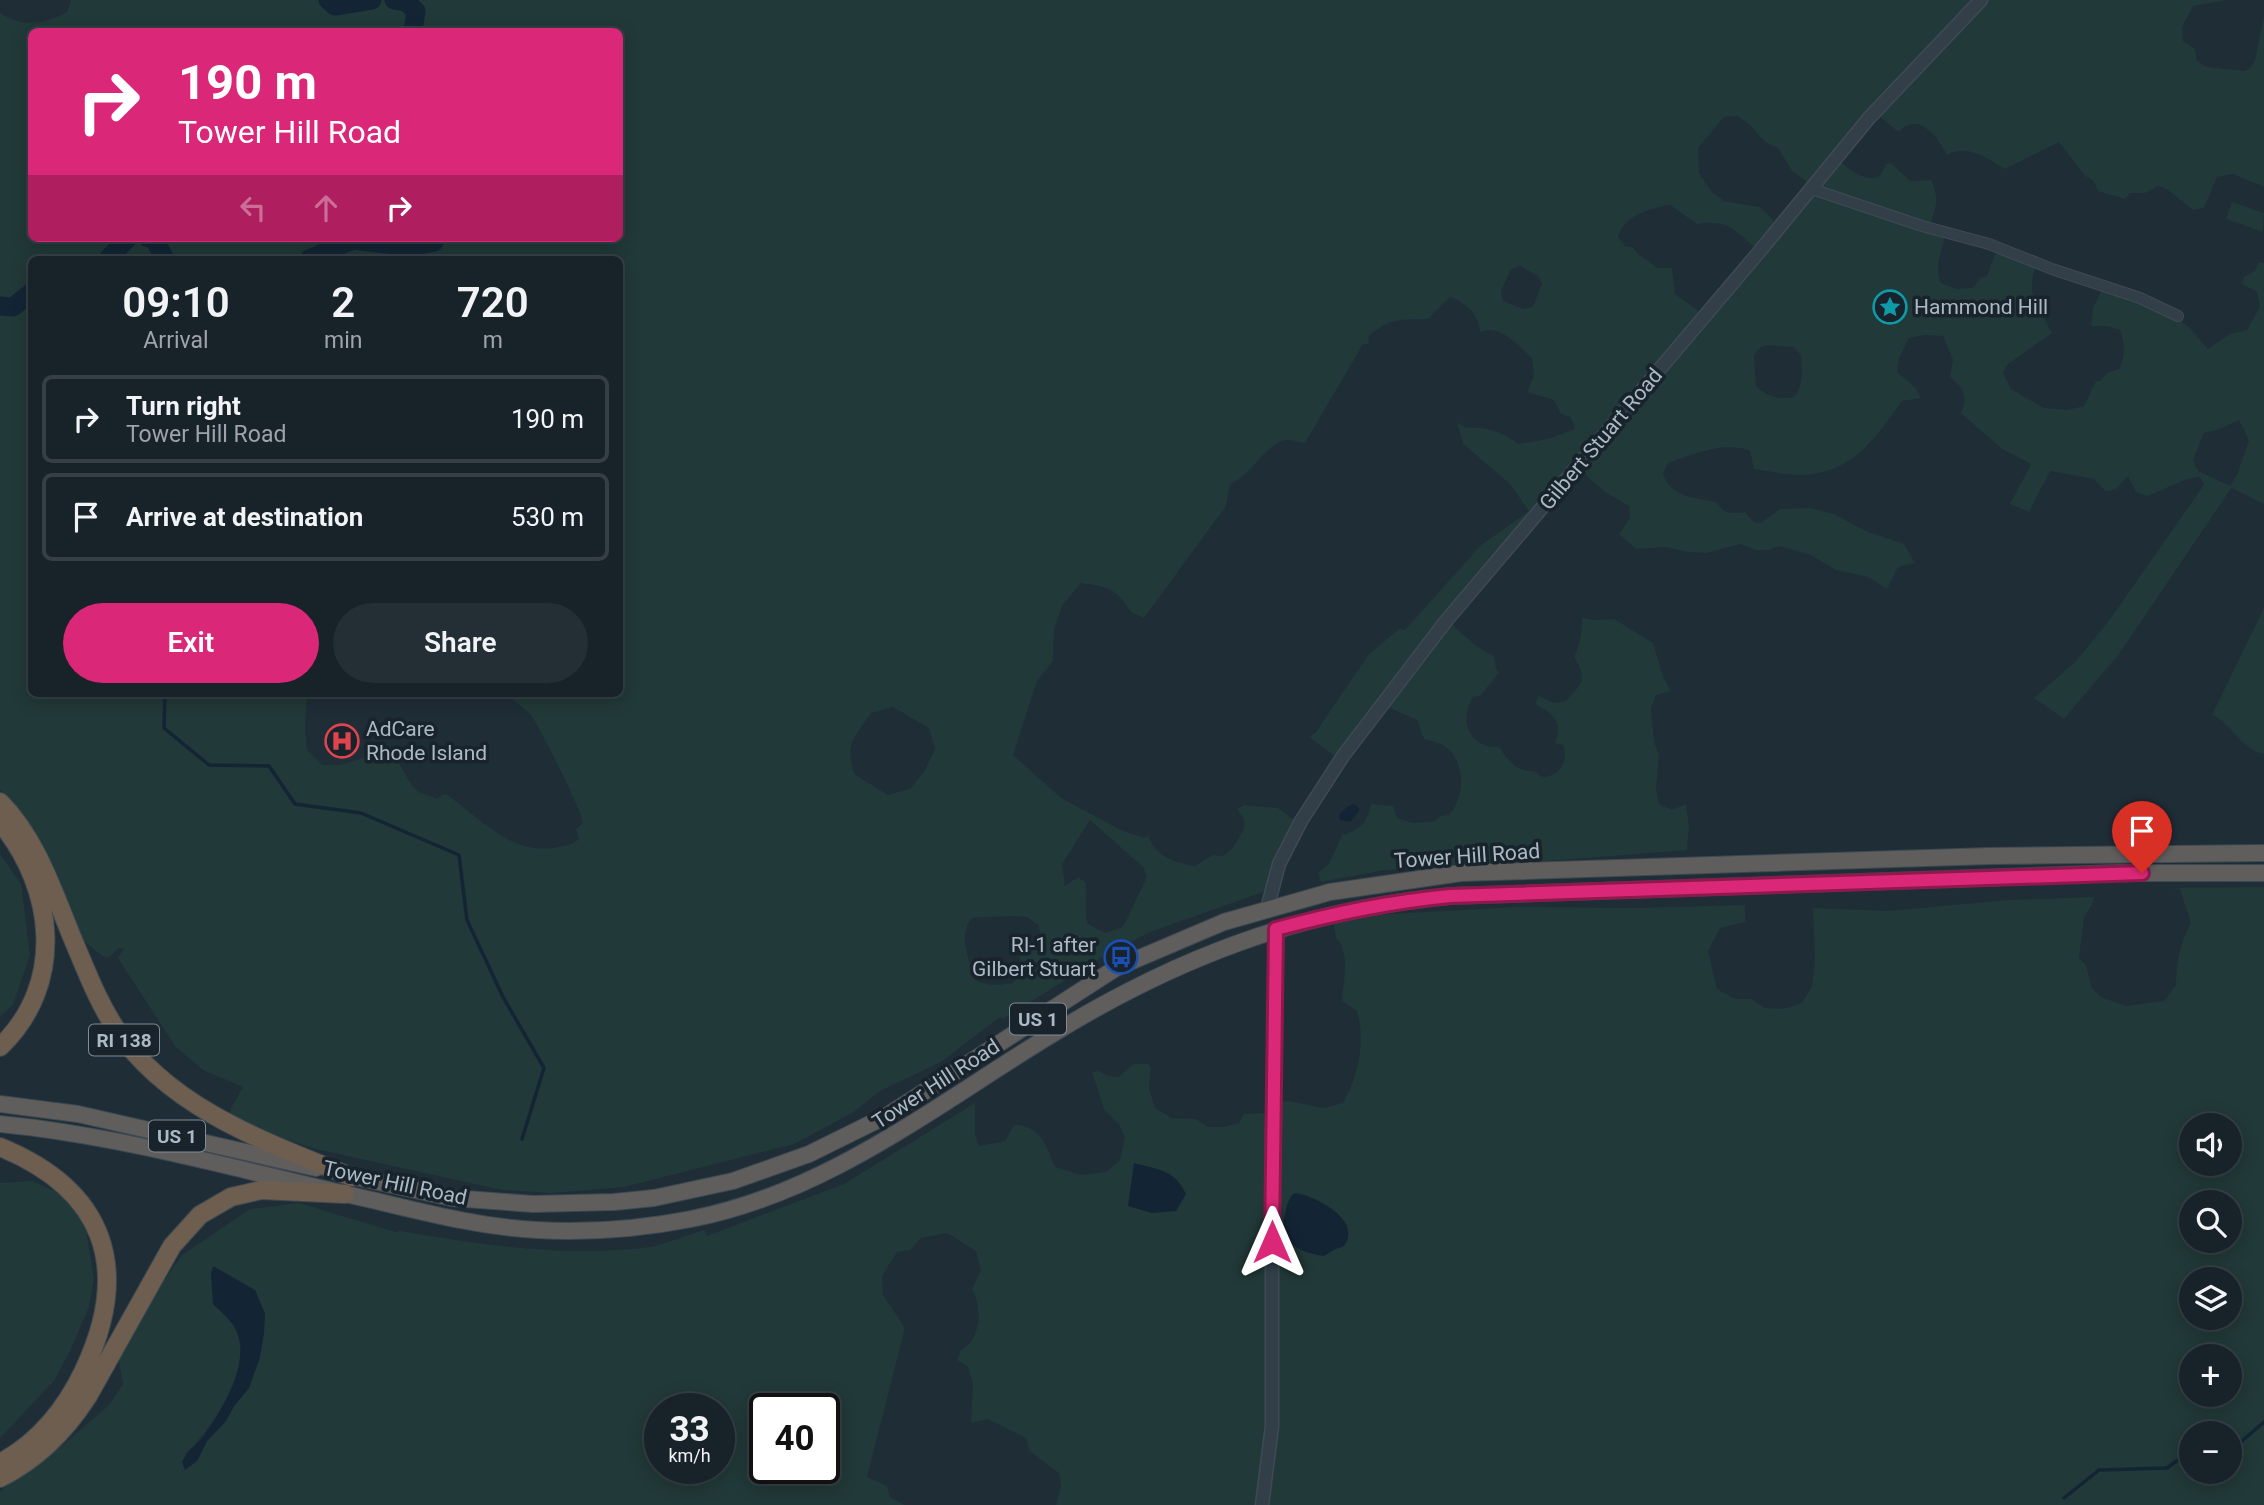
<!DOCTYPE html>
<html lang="en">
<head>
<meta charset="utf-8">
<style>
  :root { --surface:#172229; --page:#242f35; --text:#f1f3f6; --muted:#9ea4a8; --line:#363f46; --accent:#db2777 }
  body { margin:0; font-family:Roboto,sans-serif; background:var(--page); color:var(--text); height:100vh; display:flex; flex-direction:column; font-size:26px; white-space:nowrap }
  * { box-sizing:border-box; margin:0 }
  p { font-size:23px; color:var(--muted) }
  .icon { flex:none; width:38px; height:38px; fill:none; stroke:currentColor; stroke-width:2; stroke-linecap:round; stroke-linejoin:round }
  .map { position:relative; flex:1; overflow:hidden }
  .sheet { position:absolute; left:28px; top:256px; width:595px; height:441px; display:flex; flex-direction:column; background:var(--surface); border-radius:10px; box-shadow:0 4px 18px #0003,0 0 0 2px var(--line) }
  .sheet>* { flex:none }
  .top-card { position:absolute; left:28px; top:28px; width:595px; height:214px; border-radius:10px; box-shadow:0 4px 18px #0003,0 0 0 2px var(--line); background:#db2777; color:#fff; overflow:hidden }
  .tools { position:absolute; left:2179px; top:1113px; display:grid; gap:14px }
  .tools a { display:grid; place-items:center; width:63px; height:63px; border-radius:50%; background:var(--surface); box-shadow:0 4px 18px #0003,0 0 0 2px var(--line); font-size:35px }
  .speed { position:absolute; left:644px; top:1393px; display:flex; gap:14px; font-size:35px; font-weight:700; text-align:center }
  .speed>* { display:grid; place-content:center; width:91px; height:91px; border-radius:50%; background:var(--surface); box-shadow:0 4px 18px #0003,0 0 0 2px var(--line); line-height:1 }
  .speed small { font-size:18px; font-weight:400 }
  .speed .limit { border:4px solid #111; border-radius:10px; background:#fff; color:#111 }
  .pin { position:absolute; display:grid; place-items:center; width:60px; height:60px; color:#fff; margin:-72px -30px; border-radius:50% 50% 50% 0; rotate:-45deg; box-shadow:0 0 7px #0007 }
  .pin .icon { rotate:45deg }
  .me { position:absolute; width:77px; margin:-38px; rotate:0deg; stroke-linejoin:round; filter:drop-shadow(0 0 5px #0008) }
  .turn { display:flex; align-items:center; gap:24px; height:147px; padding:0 35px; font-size:32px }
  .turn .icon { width:91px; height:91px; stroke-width:2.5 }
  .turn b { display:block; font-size:49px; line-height:60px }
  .lanes { display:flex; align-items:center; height:66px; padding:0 35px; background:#0003; justify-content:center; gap:35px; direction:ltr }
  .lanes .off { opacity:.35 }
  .eta { display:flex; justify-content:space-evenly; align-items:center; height:119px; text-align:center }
  .eta b { font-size:42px; font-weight:600; line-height:49px }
  .action { display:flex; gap:14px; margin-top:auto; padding:14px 35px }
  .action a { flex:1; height:80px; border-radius:42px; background:var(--accent); color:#fff; font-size:28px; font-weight:600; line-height:80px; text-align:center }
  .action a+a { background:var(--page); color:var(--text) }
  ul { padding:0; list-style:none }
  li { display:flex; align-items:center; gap:21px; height:88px; margin:0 14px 10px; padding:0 21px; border:4px solid var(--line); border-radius:10px }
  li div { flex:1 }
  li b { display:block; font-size:26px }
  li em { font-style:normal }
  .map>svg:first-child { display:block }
  .green { fill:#213938; fill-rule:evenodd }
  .water { fill:#132535 }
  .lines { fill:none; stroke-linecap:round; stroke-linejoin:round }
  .stream { stroke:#132535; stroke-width:3.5 }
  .river { stroke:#132535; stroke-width:19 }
  .minor-casing { stroke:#3f4a54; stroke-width:12 }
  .tertiary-casing { stroke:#3f4a54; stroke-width:15 }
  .trunk-casing { stroke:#3d4952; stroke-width:18 }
  .motorway-casing { stroke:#3d4952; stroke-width:20 }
  .minor { stroke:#323e48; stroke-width:10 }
  .tertiary { stroke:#323e48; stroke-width:12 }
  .trunk { stroke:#5f5e5c; stroke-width:16 }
  .motorway { stroke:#6e5e4f; stroke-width:18 }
  .route-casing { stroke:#8e194d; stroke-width:18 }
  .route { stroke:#db2777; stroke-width:12 }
  .labels { text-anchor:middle; stroke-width:7; stroke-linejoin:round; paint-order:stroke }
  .shield { fill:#18232c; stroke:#808c97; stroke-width:2 }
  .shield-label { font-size:19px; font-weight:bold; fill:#acb9c5 }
  .poi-label { font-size:21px; fill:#acb9c5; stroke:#18232c; text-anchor:start }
  .street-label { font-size:21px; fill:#acb9c5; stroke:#18232c }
</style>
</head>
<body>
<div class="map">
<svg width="2264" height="1505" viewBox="0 0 2264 1505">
  <rect width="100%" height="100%" fill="#1f2d37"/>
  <path class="green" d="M 71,0 L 2226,0 L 2193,6 L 2182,27 L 2183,41 L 2195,49 L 2197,61 L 2206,67 L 2244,71 L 2250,68 L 2255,60 L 2264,16 L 2264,187 L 2233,174 L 2217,177 L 2204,208 L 2193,210 L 2168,190 L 2158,186 L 2145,193 L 2130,193 L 2125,199 L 2098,191 L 2093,180 L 2085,176 L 2059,142 L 2005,169 C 1988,159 1967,143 1947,155 C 1937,136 1919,111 1898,132 L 1876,113 L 1837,159 C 1850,169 1863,183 1880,176 L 1886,164 L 1891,163 L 1910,181 L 1931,180 C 1940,198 1936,209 1929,227 L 1945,234 C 1943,252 1933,265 1941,283 L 1956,289 L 1973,288 L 1980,278 L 1987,276 L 1997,249 L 2036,265 C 2025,297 2038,306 2052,333 L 2008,364 L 2003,373 L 2011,389 L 2044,408 L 2067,410 L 2084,406 L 2096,381 L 2100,381 L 2107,373 L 2119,369 C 2125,357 2125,342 2120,330 L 2107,326 L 2091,326 L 2093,308 L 2103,287 L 2180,320 L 2190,328 L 2208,349 L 2230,334 L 2247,330 L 2260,307 L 2257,292 L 2242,284 L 2244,277 L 2255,271 L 2259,262 L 2264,263 L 2264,504 L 2232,488 L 2230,490 L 2119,654 L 2064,719 L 2034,698 L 2076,661 L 2108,622 L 2204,485 L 2200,477 C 2182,478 2165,490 2147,496 L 2136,492 L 2128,476 L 2116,489 L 2106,492 L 2094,479 L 2050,471 L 2029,512 L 2010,504 L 2031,464 L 2002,449 L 1961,413 C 1968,396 1964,388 1950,377 L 1953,360 L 1943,336 L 1925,335 L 1909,338 L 1899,358 L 1897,372 L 1916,388 L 1921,398 L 1902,401 C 1875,439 1853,473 1802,475 C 1787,475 1769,471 1754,469 L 1750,451 C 1724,440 1693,455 1668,463 L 1663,474 C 1671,497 1695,498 1716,502 C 1724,514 1730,514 1745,512 L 1754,522 L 1761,523 L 1780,509 L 1810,508 L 1834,514 L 1866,531 L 1904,544 L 1915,563 L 1898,567 L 1887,589 L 1868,577 L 1836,570 L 1811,555 L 1779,546 L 1769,550 L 1756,550 L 1740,544 L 1707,553 L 1687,552 L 1666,547 L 1636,549 L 1619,534 L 1630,518 L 1629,506 L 1605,492 L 1578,468 L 1447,620 L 1476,646 L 1494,656 L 1496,668 L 1499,673 L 1480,696 L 1473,697 C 1458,722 1470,748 1499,747 C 1504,755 1512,766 1521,769 C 1532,773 1530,767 1543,777 C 1560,776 1569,761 1563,745 L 1555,743 C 1563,722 1554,714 1535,704 L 1539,696 L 1554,703 L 1566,701 C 1582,684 1588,679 1574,657 C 1580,646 1582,630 1582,618 L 1593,620 L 1614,619 L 1653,643 L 1664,679 L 1671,691 L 1656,695 L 1651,708 L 1654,742 L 1659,755 L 1656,788 L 1659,804 L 1672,810 L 1686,804 L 1689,827 L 1687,850 L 1548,861 L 1385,870 L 1321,882 L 1318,873 L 1329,864 L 1342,835 C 1359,831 1368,822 1371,804 L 1393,806 L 1397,818 L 1413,823 L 1435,821 L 1440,816 L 1449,815 C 1465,797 1466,763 1446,747 C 1440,743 1431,741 1424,739 L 1417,720 L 1381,704 L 1340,760 L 1309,737 L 1316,732 L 1369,654 L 1399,629 L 1405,630 L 1481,545 L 1529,511 L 1509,483 L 1463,444 L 1457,422 L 1466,428 C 1485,426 1503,432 1518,444 L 1548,439 L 1575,429 L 1571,417 L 1561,414 L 1554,400 L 1527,392 L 1534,376 L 1532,358 C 1517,345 1501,324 1480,332 C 1479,315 1466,302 1450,297 L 1428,319 C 1400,320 1390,317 1368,337 L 1369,344 L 1363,344 L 1305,443 C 1300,442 1293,440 1288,440 C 1265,442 1253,475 1230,484 L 1226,506 L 1144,618 C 1124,610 1131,608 1119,596 C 1109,586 1094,585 1081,583 L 1062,606 L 1054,630 L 1053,661 L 1037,681 L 1013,755 L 1061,798 L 1121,830 L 1144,838 L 1148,836 C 1158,858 1173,862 1195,866 L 1213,855 L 1223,856 L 1232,849 L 1244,829 L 1244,819 L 1237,809 L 1244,805 L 1278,808 L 1298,823 L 1272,889 L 1150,932 L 1107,954 L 1003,1019 L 1000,1017 L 941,1062 L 880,1091 L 854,1112 L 794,1144 L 624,1187 L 552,1193 L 502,1190 L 316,1149 L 281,1138 L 230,1114 L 231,1108 L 243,1087 L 203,1070 L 175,1046 L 118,958 L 124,948 L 117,949 L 109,958 C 94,954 93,944 79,940 L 19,808 L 0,790 L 0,13 C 23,28 44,24 67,12 ZM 32,32 L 620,32 L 620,238 L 32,238 ZM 1738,116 L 1750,125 L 1766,143 L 1778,148 L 1792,171 L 1813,186 L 1779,226 L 1760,207 L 1724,201 L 1712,192 L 1699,173 L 1698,148 L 1724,117 ZM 1670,205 L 1697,224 C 1729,219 1736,231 1758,251 L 1703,314 L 1675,294 L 1672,268 L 1658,268 L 1637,253 L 1633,247 L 1625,246 L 1618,237 C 1624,215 1651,208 1670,205 ZM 32,259 L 620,259 L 620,693 L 504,693 C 512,700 522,706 530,714 C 538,723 583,813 583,823 L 576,829 L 579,839 C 571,846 564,846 553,848 C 510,854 479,817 446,794 L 442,795 L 437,799 C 432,796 427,795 421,793 C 411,789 402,766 394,756 L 381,753 L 340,765 L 322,765 L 307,750 L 305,729 L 307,693 L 32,693 ZM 1520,266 L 1538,276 L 1542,284 L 1533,307 L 1523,309 L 1503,301 L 1501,291 L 1511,269 ZM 1769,345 L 1793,347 L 1801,355 C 1802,370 1804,385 1794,397 C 1780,400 1766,396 1756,386 L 1754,355 L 1761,347 ZM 2239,420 L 2249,440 L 2237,475 L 2230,486 L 2198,471 L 2193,460 L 2204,433 L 2220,429 ZM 893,707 L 929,728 L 935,749 L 925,770 L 911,788 L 888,795 L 854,774 C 845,742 854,739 871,713 ZM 1090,820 L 1143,867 L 1147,877 L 1123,927 L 1105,933 L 1088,924 C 1083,909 1089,897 1085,882 L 1078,877 L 1065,886 L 1062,864 ZM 1011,916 L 1027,917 L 1038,925 L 1041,935 L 1037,947 L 1020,956 L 1019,975 L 1013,983 C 998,986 985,986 973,978 C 970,956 957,938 972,918 Z
    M 2232,202 L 2264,213 L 2263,232 L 2226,219 Z
    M 2264,608 L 2264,754 C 2239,749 2233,724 2212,715 Z
    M 0,854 L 21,884 L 30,955 L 13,1005 L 0,1017 Z
    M 2264,887 L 2264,1505 L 1056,1505 L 1061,1487 L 1059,1473 L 1029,1451 L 1026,1438 L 988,1419 L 971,1423 L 973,1384 L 968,1366 L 957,1360 L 961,1350 C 982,1340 982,1306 972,1289 L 981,1270 L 976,1251 L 947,1233 L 921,1238 L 910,1250 L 897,1252 L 882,1276 L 883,1295 L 905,1328 L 867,1477 L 887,1486 L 890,1497 L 905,1505 L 0,1505 L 0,1492 L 27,1467 L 64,1444 L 109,1405 L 123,1384 L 118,1356 L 141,1314 L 182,1255 L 250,1209 L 299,1203 L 396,1232 L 401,1231 C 482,1245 559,1257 642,1248 C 662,1246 684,1236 704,1230 L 707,1236 L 844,1184 L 975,1103 L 975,1134 L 979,1146 L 1005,1141 L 1014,1125 C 1040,1124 1047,1147 1055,1167 L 1081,1175 L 1106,1172 L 1120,1160 L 1125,1137 L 1119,1124 L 1104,1109 L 1092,1072 L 1099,1071 L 1108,1076 L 1119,1077 L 1133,1064 L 1148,1064 L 1151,1068 L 1149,1089 L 1155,1108 L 1172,1118 L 1196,1119 L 1208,1127 L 1222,1127 L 1239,1123 L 1244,1114 L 1270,1113 L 1273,1102 L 1290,1101 L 1323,1108 L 1343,1103 C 1358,1076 1366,1041 1357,1011 L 1342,1001 C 1343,982 1351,953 1336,938 L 1333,917 L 1516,907 L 1637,908 L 1745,905 L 1745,922 L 1720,928 L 1708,951 L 1717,989 L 1735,999 L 1751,999 L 1765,1008 L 1783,1009 L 1802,1003 L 1812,986 L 1815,960 L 1813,908 L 1888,911 L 2009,900 L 2094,897 L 2093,903 L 2084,917 L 2079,958 L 2086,965 L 2092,988 L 2101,997 L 2126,1006 L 2164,1001 L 2176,985 C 2176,962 2180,943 2191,923 L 2180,889 L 2168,888 ZM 2191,1125 L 2230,1125 L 2230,1164 L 2191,1164 ZM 2191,1202 L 2230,1202 L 2230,1241 L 2191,1241 ZM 2191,1279 L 2230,1279 L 2230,1318 L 2191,1318 ZM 255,1290 L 265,1314 L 263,1333 L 249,1388 L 234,1406 L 226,1421 L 207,1441 L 197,1461 L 185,1454 C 210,1430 246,1381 241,1344 C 239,1327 224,1315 213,1304 ZM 2191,1356 L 2230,1356 L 2230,1395 L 2191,1395 ZM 660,1409 L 719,1409 L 719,1468 L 660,1468 ZM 765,1409 L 824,1409 L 824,1468 L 765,1468 ZM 2191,1433 L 2230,1433 L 2230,1472 L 2191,1472 Z
    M 32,1181 L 52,1190 L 55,1188 L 84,1218 L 94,1279 L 89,1307 L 71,1349 L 54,1381 L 0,1438 L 0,1183 Z"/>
  <path class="water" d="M 1354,804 L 1359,808 L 1359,811 L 1350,822 L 1340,820 L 1339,815 L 1348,806 Z
    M 1134,1163 C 1159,1170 1174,1169 1186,1194 L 1176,1211 L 1152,1213 L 1128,1206 Z
    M 1294,1193 C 1315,1195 1365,1221 1343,1247 L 1335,1249 L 1324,1256 C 1299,1253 1278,1242 1285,1214 C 1287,1205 1288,1199 1294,1193 Z
    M 213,1266 L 255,1290 L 265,1314 L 264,1333 L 260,1357 L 249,1388 L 234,1406 L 226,1421 L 207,1441 L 197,1461 L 185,1470 L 182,1462 C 187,1450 199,1444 206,1433 C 225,1404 255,1356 232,1323 C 227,1316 219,1310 213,1304 L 211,1274 Z"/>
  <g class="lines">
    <path class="stream" d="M 165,693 L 164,728 L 209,765 L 269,766 L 295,804 L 361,813 L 459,855 L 467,920 L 503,997 L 544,1068 L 522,1139
      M 2230,1443 L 2242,1441 L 2264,1422
      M 2064,1498 L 2099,1470 L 2167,1468 L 2191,1450"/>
    <path class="river" d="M 328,0 L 335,6 L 372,0
      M 394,0 L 406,2 L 416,11 L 413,32
      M 148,238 L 154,239 L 165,259
      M 108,259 L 128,238
      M 309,259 L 353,240 L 411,247 L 434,242 L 436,238
      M 0,306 L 13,307 L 32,292"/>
    <defs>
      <path id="minor" d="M 1812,189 L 1922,226 L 1989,244 L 2052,269 L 2140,298 L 2178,316"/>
      <path id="tertiary" d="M 1267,909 L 1279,864 L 1301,821 L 1343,756 L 1446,621 L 1759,252 L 1869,118 L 1981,0
        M 1262,1505 L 1272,1426 L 1272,1138 L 1276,929"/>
      <path id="trunk" d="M 0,1104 L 78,1114 L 316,1168
        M 0,1124 C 123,1136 243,1171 363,1198 C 420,1211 478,1227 537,1230 C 589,1233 640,1229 691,1219 C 825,1193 932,1108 1046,1038 C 1173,959 1300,910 1450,896 L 2118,873 L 2264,873
        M 342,1174 L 452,1198 L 533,1204 L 614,1202 L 654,1198 L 733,1181 L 809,1154 L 888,1115 L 1116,968 L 1224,922 L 1330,892 L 1461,873 L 1989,856 L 2264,853"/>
      <path id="motorway" d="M 0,802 C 37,839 54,894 74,942 C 87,972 98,1002 116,1029 C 170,1109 266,1142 352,1177
        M 0,822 C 55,888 66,984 0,1047
        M 0,1147 C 105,1190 132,1268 84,1370 C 65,1410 39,1442 0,1463
        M 0,1478 C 38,1459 65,1432 88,1396 L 172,1246 L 200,1215 L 231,1197 L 261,1190 L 345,1194"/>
    </defs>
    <use href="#minor" class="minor-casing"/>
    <use href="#tertiary" class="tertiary-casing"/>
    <use href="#trunk" class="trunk-casing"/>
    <use href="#motorway" class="motorway-casing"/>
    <use href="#minor" class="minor"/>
    <use href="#tertiary" class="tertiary"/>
    <use href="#trunk" class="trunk"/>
    <use href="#motorway" class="motorway"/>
  </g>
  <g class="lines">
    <defs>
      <path id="route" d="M 1272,1242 L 1276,929 C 1336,913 1388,902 1450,896 L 2142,873"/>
    </defs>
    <use href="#route" class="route-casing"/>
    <use href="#route" class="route"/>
  </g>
  <defs>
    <symbol id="sight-ring" viewBox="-11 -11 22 22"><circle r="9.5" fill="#18232c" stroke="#0f9aa8" stroke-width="1.5"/><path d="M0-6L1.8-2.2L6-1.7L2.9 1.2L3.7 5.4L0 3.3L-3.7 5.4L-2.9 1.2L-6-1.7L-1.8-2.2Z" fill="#0f9aa8"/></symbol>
    <symbol id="hospital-ring" viewBox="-11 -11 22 22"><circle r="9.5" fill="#18232c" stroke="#e0444e" stroke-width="1.5"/><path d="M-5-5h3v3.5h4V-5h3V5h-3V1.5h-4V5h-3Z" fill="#e0444e"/></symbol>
    <symbol id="bus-ring" viewBox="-11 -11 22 22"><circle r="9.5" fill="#18232c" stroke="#1a4fb4" stroke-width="1.5"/><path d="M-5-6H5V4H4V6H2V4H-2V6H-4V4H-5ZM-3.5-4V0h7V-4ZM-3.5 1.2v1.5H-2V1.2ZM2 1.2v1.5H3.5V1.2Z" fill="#1a4fb4"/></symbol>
  </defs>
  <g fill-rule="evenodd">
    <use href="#sight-ring" x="1871" y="288" width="38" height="38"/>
    <use href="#hospital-ring" x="323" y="722" width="38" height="38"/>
    <use href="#bus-ring" x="1102" y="938" width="38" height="38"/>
  </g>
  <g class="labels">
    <g class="shield">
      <rect x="1010" y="1003.5" width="56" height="31" rx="5"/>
      <rect x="89" y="1024.5" width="70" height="31" rx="5"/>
      <rect x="149" y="1120.5" width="56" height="31" rx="5"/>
    </g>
    <g class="shield-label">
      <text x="1038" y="1026">US 1</text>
      <text x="124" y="1047">RI 138</text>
      <text x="177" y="1143">US 1</text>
    </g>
    <g class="poi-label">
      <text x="1914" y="314">Hammond Hill</text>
      <text x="366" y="736">AdCare<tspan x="366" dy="24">Rhode Island</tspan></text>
      <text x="1096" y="952" text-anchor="end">RI-1 after<tspan x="1096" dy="24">Gilbert Stuart</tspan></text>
    </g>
    <g class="street-label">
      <text transform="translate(1601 439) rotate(-50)" y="7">Gilbert Stuart Road</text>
      <text transform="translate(1467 856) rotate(-4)" y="7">Tower Hill Road</text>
      <text transform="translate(936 1084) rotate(-33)" y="7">Tower Hill Road</text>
      <text transform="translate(395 1183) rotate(12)" y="7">Tower Hill Road</text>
    </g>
  </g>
</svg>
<div class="tools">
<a><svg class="icon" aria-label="sound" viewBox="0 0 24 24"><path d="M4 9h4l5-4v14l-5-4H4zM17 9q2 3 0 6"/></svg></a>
<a><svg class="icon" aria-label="search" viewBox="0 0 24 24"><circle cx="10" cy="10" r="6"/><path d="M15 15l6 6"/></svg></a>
<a><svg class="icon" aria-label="layers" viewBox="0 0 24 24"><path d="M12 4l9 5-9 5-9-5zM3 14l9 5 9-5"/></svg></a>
<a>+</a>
<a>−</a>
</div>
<div class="speed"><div>33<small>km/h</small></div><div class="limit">40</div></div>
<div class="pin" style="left:2142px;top:873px;background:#d93025"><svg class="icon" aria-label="arrive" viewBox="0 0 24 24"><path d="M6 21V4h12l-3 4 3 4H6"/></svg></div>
<svg class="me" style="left:1272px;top:1242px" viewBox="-20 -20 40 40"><path d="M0-17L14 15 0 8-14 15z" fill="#db2777" stroke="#fff" stroke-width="4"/></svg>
<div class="top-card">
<div class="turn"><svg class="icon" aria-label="right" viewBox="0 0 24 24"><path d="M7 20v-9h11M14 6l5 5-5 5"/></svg><div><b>190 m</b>Tower Hill Road</div></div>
<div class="lanes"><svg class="icon off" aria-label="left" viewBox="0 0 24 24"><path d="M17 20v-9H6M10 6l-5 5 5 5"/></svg><svg class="icon off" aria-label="ahead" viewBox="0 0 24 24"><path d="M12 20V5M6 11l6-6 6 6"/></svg><svg class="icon" aria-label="right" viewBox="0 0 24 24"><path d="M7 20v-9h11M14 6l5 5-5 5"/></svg></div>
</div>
<section class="sheet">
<div class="eta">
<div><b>09:10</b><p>Arrival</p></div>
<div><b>2</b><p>min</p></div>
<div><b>720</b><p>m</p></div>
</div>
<ul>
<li><svg class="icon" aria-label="right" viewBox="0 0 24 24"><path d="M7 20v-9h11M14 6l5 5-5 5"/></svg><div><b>Turn right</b><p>Tower Hill Road</p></div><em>190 m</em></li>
<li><svg class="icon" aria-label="arrive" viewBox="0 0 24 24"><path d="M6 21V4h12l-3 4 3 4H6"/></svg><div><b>Arrive at destination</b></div><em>530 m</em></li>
</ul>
<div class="action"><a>Exit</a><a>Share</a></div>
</section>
</div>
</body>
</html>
